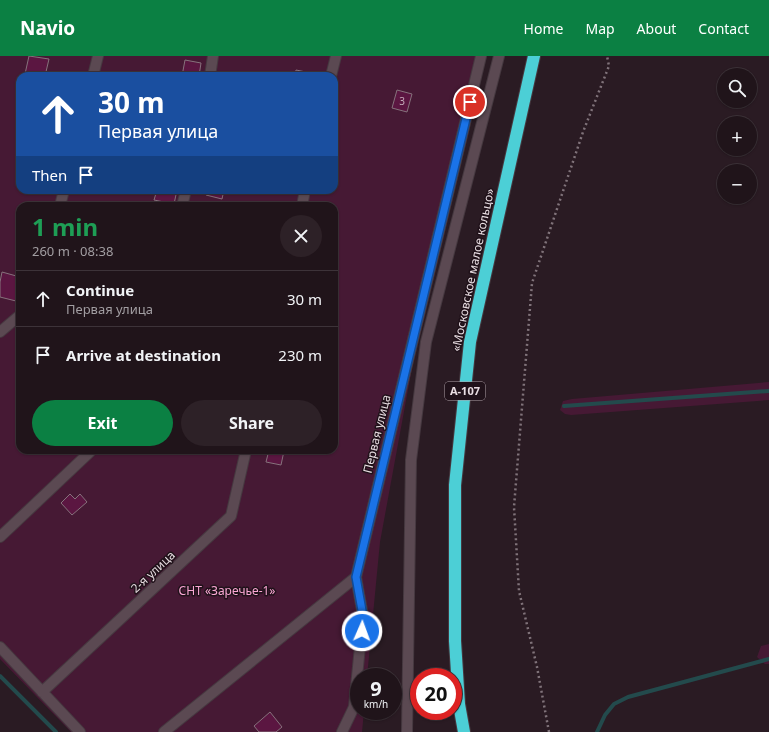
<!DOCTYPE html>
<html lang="en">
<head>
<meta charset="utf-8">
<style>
  :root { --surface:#20141a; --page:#2d2127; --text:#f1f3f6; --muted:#a29ea2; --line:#3d3339; --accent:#0b8043 }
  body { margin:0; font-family:"Noto Sans",sans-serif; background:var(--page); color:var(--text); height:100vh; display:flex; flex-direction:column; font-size:15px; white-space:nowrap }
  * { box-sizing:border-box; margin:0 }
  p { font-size:13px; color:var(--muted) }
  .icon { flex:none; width:22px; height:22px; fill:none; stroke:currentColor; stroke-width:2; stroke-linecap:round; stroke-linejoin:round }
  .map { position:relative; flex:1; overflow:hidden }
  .details { position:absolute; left:16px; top:146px; width:322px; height:252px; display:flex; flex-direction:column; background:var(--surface); border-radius:12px; box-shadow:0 1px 3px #0004,0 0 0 1px var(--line) }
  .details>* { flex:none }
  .guide { position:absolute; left:16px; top:16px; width:322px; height:122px; border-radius:12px; box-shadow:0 1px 3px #0004,0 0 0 1px var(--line); background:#1a4fa0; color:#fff; overflow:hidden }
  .fabs { position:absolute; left:717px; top:12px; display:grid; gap:8px }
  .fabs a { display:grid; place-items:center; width:40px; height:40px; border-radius:50%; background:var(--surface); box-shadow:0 1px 3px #0004,0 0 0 1px var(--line); font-size:20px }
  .speed { position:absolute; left:350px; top:612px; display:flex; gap:8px; font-size:20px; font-weight:700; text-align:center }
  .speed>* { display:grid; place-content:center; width:52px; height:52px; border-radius:50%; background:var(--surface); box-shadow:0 1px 3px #0004,0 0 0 1px var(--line); line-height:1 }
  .speed small { font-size:10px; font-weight:400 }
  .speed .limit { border:6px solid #d22; background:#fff; color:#111 }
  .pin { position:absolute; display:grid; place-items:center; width:34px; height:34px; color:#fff; margin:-17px; border:2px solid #fff; border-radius:50%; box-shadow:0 1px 4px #0007 }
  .me { position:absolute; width:44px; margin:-22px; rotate:2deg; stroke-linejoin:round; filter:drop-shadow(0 0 3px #0008) }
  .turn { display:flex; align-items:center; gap:14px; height:84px; padding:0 16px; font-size:18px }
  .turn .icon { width:52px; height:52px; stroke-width:2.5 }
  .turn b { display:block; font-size:28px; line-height:34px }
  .then { display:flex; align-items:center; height:38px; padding:0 16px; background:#0003; gap:8px; font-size:15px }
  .round { display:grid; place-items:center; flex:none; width:42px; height:42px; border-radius:21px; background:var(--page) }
  .overview { display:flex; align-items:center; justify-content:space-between; height:68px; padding:0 16px }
  h1 { font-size:24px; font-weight:700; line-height:30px; color:#1e9e55 }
  .action { display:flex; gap:8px; margin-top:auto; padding:8px 16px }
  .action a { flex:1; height:46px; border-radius:24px; background:var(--accent); color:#fff; font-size:16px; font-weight:700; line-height:46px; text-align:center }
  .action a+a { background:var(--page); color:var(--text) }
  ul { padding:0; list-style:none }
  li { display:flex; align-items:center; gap:12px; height:56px; padding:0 16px; border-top:1px solid var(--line) }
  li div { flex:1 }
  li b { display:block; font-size:15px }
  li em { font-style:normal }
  header { display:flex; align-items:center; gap:24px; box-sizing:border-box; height:56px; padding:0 20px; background:var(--accent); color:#fff }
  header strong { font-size:19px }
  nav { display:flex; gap:22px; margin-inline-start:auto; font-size:14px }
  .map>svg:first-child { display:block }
  .green { fill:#461934; fill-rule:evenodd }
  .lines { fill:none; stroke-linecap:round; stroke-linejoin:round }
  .stream { stroke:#234a4c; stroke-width:4 }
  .building { fill:#5b1641; stroke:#86727c }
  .minor-casing { stroke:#463940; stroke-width:12 }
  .highway-casing { stroke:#463940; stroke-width:14 }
  .path { stroke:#80737a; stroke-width:2.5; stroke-dasharray:2 3; stroke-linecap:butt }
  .minor { stroke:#5b4952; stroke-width:10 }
  .highway { stroke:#4ccfd6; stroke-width:12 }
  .route-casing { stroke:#114b97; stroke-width:10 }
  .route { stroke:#1a73e8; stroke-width:7 }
  .labels { text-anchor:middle; stroke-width:3; stroke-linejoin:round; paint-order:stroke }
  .number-label { font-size:10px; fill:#c6acba }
  .shield { fill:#20121a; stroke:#ada1a7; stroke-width:1 }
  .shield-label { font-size:11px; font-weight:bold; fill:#e9dee3 }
  .street-label { font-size:12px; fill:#e9dee3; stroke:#20121a }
  .park-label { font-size:12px; fill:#faa7d4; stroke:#20121a }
</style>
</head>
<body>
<header>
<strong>Navio</strong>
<nav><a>Home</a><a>Map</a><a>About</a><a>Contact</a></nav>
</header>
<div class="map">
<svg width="769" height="676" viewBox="0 0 769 676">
  <rect width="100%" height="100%" fill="#2a1b23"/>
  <path class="green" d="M 0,0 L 482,0 L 423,252 L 380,486 L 367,621 L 359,621 L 359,655 L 364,655 L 362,676 L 71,676 L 0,603 ZM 20,20 L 334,20 L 334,134 L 20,134 ZM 20,150 L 334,150 L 334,394 L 20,394 Z
    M 769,326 L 769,344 L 571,359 L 565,358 L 560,354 L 563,345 L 572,343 Z
    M 769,588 L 769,608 L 765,608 L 757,601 L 761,590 Z"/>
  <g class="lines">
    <path class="stream" d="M 564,350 L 769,335
      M 0,620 L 56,676
      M 597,676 L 605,659 L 614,648 L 628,641 L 769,603"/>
  </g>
  <path class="building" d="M 29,0 L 49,3 L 45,20 L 36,20 L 25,18 Z
    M 185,4 L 201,7 L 199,20 L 182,20 Z
    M 296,14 L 311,17 L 310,20 L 295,20 Z
    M 397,34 L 412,38 L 407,56 L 392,52 Z
    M 157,134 L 177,134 L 174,148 L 154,144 Z
    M 207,134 L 224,134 L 222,143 L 206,139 Z
    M 2,216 L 20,221 L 20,246 L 0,241 L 0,226 Z
    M 269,394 L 284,395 L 281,409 L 266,406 Z
    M 70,438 L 75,443 L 80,438 L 87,446 L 72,459 L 61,447 Z
    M 270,656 L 282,671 L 276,676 L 259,676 L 254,670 Z"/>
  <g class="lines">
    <defs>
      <path id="minor" d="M 93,20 L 98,0
        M 210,20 L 213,0
        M 331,20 L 336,0
        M 60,150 L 64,134
        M 182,150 L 186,134
        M 302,150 L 305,134
        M 0,276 L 20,259
        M 0,481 L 92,394
        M 0,591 L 80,676
        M 42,636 L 231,460 L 246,394
        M 164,676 L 356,521 L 481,0
        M 342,676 L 354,651 L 363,560 L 356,521
        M 407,676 L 411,404 L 426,286 L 499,0"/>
      <path id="highway" d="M 464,676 L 459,648 L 455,585 L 455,429 L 470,286 L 534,0"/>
    </defs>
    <use href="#minor" class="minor-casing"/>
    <use href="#highway" class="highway-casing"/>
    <path class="path" d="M 549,676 L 537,611 L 519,535 L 514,451 L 532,227 L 583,76 L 609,10 L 607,0"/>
    <use href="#minor" class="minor"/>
    <use href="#highway" class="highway"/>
  </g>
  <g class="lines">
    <defs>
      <path id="route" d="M 362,575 L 363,560 L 356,521 L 470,46"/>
    </defs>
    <use href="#route" class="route-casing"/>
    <use href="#route" class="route"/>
  </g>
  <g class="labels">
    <g class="number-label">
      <text x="402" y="49">3</text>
    </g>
    <rect class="shield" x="445" y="326" width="40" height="18" rx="3"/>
    <g class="shield-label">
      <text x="465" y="339">А-107</text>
    </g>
    <g class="street-label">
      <text transform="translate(473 214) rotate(-78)" y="4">«Московское малое кольцо»</text>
      <text transform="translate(377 378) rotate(-76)" y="4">Первая улица</text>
      <text transform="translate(153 516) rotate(-43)" y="4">2-я улица</text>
    </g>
    <g class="park-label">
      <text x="227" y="539">СНТ «Заречье-1»</text>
    </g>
  </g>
</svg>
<div class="fabs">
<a><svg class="icon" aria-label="search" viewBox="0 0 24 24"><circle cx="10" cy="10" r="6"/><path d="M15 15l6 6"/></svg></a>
<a>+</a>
<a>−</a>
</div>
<div class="speed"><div>9<small>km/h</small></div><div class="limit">20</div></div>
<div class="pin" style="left:470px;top:46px;background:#d93025"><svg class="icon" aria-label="arrive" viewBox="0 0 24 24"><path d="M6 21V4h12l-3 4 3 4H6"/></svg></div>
<svg class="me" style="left:362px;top:575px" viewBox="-20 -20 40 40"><circle r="17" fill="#1a73e8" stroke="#fff" stroke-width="3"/><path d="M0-11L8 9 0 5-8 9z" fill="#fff"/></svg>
<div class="guide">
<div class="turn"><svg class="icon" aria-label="ahead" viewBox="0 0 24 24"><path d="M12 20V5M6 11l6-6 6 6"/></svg><div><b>30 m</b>Первая улица</div></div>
<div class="then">Then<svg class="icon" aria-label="arrive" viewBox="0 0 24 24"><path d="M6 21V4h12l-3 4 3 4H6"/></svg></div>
</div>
<section class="details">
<div class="overview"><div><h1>1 min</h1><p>260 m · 08:38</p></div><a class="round"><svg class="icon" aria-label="close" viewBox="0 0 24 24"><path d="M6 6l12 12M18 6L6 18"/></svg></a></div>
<ul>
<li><svg class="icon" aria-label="ahead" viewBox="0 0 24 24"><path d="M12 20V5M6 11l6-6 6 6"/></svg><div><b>Continue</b><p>Первая улица</p></div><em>30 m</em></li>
<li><svg class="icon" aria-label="arrive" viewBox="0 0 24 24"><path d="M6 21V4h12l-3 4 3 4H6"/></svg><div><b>Arrive at destination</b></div><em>230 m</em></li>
</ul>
<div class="action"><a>Exit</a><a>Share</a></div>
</section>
</div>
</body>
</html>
